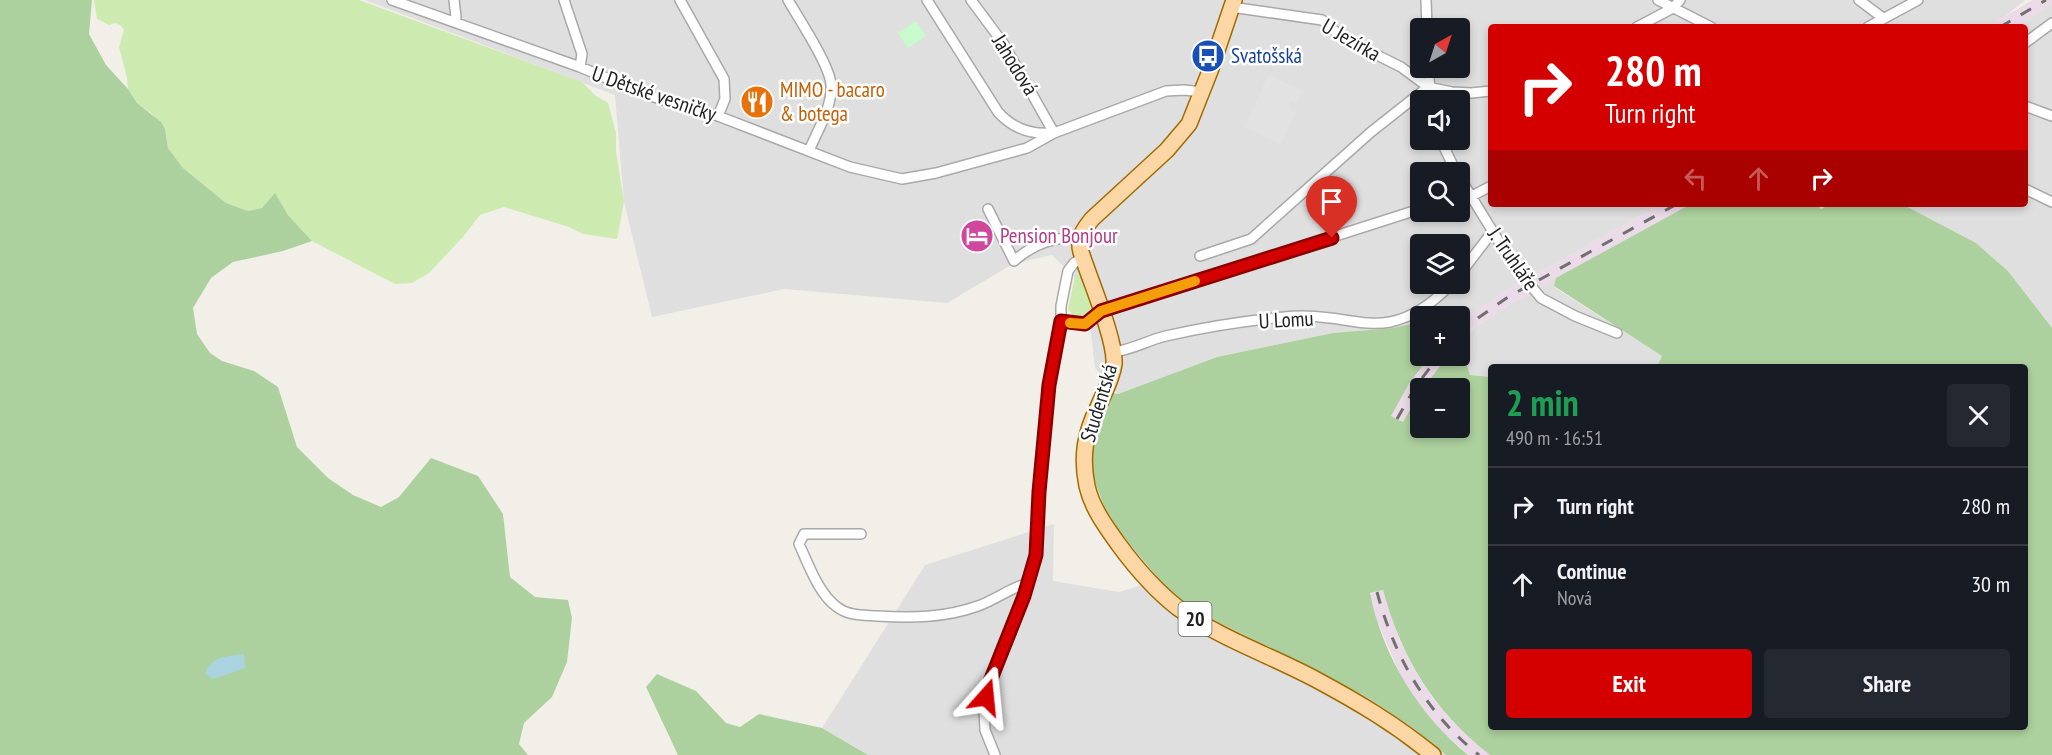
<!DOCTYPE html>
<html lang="en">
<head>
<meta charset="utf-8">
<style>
  :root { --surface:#171b24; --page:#242831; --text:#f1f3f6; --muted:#9ea1a6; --line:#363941; --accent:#d40000 }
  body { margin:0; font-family:"PT Sans Narrow",sans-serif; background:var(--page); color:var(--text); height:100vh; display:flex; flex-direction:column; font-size:22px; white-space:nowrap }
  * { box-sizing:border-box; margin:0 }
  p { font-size:20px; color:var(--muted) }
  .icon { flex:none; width:33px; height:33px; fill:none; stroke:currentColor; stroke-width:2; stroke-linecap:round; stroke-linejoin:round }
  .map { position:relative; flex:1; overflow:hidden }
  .panel { position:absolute; left:1488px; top:364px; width:540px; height:366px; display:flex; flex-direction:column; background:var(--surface); border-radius:6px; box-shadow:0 3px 9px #0003 }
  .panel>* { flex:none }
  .banner { position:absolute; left:1488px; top:24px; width:540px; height:183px; border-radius:6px; box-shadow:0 3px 9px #0003; background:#d40000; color:#fff; overflow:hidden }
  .needle { width:39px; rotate:39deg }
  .controls { position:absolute; left:1410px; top:18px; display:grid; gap:12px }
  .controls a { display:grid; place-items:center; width:60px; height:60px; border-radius:6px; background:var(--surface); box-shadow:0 3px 9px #0003; font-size:30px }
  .pin { position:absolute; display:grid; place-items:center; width:51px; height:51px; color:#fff; margin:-62px -26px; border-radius:50% 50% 50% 0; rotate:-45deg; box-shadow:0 0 6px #0007 }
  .pin .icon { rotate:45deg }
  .me { position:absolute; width:66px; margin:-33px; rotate:18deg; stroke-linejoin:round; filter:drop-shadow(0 0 4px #0008) }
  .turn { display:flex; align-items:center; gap:21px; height:126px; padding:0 18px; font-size:27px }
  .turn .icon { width:78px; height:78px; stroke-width:2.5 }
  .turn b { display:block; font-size:42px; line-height:51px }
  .lanes { display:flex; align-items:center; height:57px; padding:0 18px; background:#0003; justify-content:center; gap:30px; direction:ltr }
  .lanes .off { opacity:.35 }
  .round { display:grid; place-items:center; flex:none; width:63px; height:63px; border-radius:6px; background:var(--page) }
  .summary { display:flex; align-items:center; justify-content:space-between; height:102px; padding:0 18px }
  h1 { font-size:36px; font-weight:700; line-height:45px; color:#1e9e55 }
  .primary-button { display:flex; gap:12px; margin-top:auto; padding:12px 18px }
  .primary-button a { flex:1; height:69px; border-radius:6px; background:var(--accent); color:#fff; font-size:24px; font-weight:700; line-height:69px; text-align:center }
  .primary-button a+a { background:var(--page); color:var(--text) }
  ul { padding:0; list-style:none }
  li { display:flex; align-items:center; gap:18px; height:78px; padding:0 18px; border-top:2px solid var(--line) }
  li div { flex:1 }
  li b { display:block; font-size:22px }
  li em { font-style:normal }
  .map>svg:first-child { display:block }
  .residential { fill:#e0dfdf; fill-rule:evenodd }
  .industrial { fill:#ebdbe8 }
  .grass { fill:#cdebb0 }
  .forest { fill:#add19e }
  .park { fill:#c8facc }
  .parking { fill:#e2e2e2 }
  .water { fill:#aad3df }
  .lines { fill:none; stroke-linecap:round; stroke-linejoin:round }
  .minor-casing { stroke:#a9a9a9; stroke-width:12 }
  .primary-casing { stroke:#a06b00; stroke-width:18 }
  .minor { stroke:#fff; stroke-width:9 }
  .primary { stroke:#fcd6a4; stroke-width:15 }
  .rail { stroke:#707070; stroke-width:3; stroke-dasharray:12 12; stroke-linecap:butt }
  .route-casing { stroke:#8a0000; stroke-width:15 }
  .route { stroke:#d40000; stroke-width:10 }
  .slow { stroke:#f59e0b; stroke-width:10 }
  .labels { text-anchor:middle; stroke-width:5; stroke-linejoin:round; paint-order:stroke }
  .shield { fill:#fff; stroke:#646464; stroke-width:1.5 }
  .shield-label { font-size:20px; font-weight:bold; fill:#222 }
  .street-label { font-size:21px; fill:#222; stroke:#fff }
  .transit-label { font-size:21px; fill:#164399; stroke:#fff; text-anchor:start }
  .food-label { font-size:21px; fill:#c56008; stroke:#fff; text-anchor:start }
  .hotel-label { font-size:21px; fill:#b23c85; stroke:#fff; text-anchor:start }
</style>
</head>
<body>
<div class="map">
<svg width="2052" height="755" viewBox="0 0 2052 755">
  <rect width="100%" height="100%" fill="#f2efe9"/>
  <path class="residential" d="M 365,0 L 2025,0 L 2003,18 L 1986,27 L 1491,27 L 1491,204 L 1662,204 L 1504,292 L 1460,323 L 1460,316 L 1420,316 L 1420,322 L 1393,328 L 1333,333 L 1217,357 L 1118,394 L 1095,368 L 1086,289 L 1052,255 L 1013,264 L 947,303 L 784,289 L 652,317 L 624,202 L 615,95 ZM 1420,28 L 1460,28 L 1460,68 L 1420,68 ZM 1420,100 L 1460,100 L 1460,140 L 1420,140 ZM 1420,172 L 1460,172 L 1460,212 L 1420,212 ZM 1420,244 L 1460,244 L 1460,284 L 1420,284 Z
    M 2052,4 L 2052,328 L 2008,271 L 1976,243 L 1902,204 L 2025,204 L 2025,27 L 2014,27 Z
    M 1556,278 L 1554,287 L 1662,356 L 1657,367 L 1491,368 L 1491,377 L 1470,375 L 1462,351 L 1460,350 L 1460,343 L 1474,328 L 1512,303 Z
    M 1054,524 L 1053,581 L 1119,592 L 1159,580 L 1193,608 L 1236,631 L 1316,670 L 1370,699 L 1413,728 L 1446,755 L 868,755 L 822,728 L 925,565 Z"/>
  <path class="industrial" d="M 2033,0 L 2052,0 L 2052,4 L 2014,27 L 1986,27 Z
    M 1662,204 L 1692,204 L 1512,303 L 1474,328 L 1460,343 L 1460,323 L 1465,318 L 1504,292 Z
    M 1430,356 L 1448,356 L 1423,388 L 1420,388 L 1403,423 L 1391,416 L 1410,382 Z
    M 1383,590 L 1399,639 L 1414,669 L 1431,696 L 1452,721 L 1490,755 L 1468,755 L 1442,731 L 1419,704 L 1401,676 L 1377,621 L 1370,594 Z"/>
  <path class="grass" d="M 94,0 L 359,0 L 582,82 L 596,96 L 608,103 L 616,133 L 616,151 L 624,202 L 617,239 L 583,234 L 569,227 L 504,207 L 480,215 L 463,237 L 429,273 L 412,283 L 395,284 L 312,241 L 288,215 L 275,194 L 262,208 L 248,211 L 226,203 L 183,168 L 168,148 L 165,129 L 152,114 L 137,103 L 128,89 L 127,78 L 119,47 L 124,30 C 120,23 116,22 109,25 L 97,19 Z
    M 1079,273 L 1083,276 L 1094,310 L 1093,313 L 1084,319 L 1075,318 L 1068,309 L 1075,276 Z"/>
  <path class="forest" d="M 0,0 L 92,0 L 89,34 L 106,65 L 128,89 L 137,103 L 161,122 L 165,129 L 168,148 L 183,168 L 226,203 L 248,211 L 262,208 L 275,193 L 288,215 L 312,241 L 283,251 L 233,262 L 211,278 L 193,308 L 197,334 L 210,353 L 222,361 L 254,371 L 278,387 L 297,447 L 328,478 L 353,495 L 381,507 L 399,497 L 431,458 L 478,476 L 503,514 L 510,577 L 535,597 L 568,600 L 572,618 L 567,662 L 552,697 L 524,723 L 519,744 L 528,755 L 0,755 Z
    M 1691,204 L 1817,204 L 1821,209 L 1831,204 L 1902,204 L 1976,243 L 2008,271 L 2052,328 L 2052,755 L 1490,755 C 1433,710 1402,659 1383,590 L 1370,593 C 1382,655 1419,715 1468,755 L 1446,755 L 1413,728 L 1370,699 L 1316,670 L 1214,620 L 1183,601 L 1163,584 L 1122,535 L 1105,508 L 1096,485 L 1092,466 L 1093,445 L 1102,416 L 1113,393 L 1118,394 L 1217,357 L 1333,333 L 1393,328 L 1420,322 L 1420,356 L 1430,356 L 1410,382 L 1391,416 L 1403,422 L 1420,392 L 1420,428 L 1460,428 L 1460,388 L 1423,388 L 1448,356 L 1460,356 L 1460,350 L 1462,350 L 1470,375 L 1491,377 L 1491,728 L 2025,728 L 2025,368 L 1657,367 L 1662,356 L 1554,286 L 1556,278 Z
    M 657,674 L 696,691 L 726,723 L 740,727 L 759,714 L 822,728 L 868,755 L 678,755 L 646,687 Z"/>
  <path class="park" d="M 916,21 L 926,36 L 908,48 L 898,33 Z"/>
  <path class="parking" d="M 1268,75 L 1303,91 L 1296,103 L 1289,101 L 1291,111 L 1296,112 L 1281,144 L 1245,127 Z"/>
  <path class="water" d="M 244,654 L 245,668 L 213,679 L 205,674 C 211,656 227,656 244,654 Z"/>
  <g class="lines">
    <defs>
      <path id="minor" d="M 392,0 L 580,67 L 647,95 L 718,116 L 850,167 L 902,179 L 936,173 L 1027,148 L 1054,133
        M 454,0 L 456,17 L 455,22
        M 564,0 L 582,54 L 580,67
        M 680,0 L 724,79 L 725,99 L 718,116
        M 788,0 C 799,19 829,64 831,84 C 833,106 817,131 809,151
        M 927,0 L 998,112 C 1013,129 1032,135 1054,133 L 1166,91 L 1184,90 L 1202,92
        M 971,0 L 1003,43 L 1054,133
        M 1426,0 L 1427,28
        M 1658,0 L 1711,27
        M 1859,0 L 1883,18
        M 1231,7 L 1322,20 L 1343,38 L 1401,67 L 1428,87 L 1452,92 L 1471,93 L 1491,91
        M 1637,27 L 1673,8 L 1680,0
        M 1868,27 L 1918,0
        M 2025,43 L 2052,23
        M 1428,68 L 1431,100
        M 2025,106 L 2052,116
        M 1443,140 L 1445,149 L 1456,172
        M 1460,178 L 1512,263 L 1541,298 L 1575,316 L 1617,333
        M 2025,189 L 2052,202
        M 1470,197 L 1491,186
        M 988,209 L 1014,261 C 1033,244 1055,236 1080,238
        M 1200,256 L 1251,239 L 1371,132 L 1428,87
        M 1460,274 L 1493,231
        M 1061,321 L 1085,324 L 1101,311 L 1420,209
        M 1113,352 C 1132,350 1148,340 1166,336 C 1205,327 1244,321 1284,317 C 1299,315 1315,316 1330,318 C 1349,320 1370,326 1390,322 C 1415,317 1434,302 1451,284
        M 861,534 L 804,534 L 799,544 C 809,565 818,593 837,607 C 849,616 862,615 877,616 C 912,618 944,618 978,606 C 995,600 1010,588 1028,583
        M 995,755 L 985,730 L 984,710 L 989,685 L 1024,596 L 1036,555 L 1039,492 L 1049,385 L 1061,321 L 1061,306 L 1068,271 L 1074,263 L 1082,258"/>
      <path id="primary" d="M 1234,0 L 1210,71 L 1189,124 L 1167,150 L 1092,219 C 1084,229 1077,238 1081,252 C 1089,278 1116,340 1114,364 C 1112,379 1104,393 1098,407 C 1085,433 1081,457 1087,486 C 1092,508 1106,527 1119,545 C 1136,568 1155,590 1178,608 C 1219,638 1270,655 1315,679 C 1358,702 1395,724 1433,755"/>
    </defs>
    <use href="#minor" class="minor-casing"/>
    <use href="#primary" class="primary-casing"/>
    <use href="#minor" class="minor"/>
    <use href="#primary" class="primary"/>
    <path class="rail" d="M 2000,27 L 2046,0
      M 1460,334 L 1478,318 L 1508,297 L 1677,204
      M 1397,419 L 1416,386 L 1439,356
      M 1377,592 C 1394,656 1426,713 1479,755"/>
  </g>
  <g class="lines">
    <defs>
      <path id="route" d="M 986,697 L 989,684 L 1024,596 L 1036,555 L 1039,492 L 1049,385 L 1061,321 L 1085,324 L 1101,311 L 1332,238"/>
    </defs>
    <use href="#route" class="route-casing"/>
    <use href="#route" class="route"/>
    <path class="slow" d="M 1070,323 L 1085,324 L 1101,311 L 1195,281"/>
  </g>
  <defs>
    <symbol id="bus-disc" viewBox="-11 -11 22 22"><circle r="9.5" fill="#1a4fb4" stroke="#fff"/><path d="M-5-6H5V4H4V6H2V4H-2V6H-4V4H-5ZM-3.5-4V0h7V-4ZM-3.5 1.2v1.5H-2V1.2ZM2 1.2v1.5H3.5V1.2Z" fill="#fff"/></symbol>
    <symbol id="restaurant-disc" viewBox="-11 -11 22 22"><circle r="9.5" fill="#e8710a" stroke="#fff"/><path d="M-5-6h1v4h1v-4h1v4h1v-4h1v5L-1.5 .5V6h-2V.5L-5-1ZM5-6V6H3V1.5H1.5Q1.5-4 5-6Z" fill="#fff"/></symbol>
    <symbol id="hotel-disc" viewBox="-11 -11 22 22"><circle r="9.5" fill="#d1479c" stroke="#fff"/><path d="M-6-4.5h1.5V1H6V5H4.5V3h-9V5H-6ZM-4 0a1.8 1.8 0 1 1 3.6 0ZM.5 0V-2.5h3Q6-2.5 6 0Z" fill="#fff"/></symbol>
  </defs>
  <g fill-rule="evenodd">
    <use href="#bus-disc" x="1189" y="37" width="38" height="38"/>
    <use href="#restaurant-disc" x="738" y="83" width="38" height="38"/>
    <use href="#hotel-disc" x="958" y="217" width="38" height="38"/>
  </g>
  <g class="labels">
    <rect class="shield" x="1178.5" y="602" width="33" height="34" rx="4.5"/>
    <g class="shield-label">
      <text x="1195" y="626">20</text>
    </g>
    <g class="street-label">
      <text transform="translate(1351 40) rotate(30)" y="7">U Jezírka</text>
      <text transform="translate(1015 65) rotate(58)" y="7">Jahodová</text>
      <text transform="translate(654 94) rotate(19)" y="7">U Dětské vesničky</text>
      <text transform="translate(1513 259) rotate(55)" y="7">J. Truhláře</text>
      <text transform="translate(1286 320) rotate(-3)" y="7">U Lomu</text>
      <text transform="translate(1099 403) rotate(-73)" y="7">Studentská</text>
    </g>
    <g class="transit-label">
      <text x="1231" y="63">Svatošská</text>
    </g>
    <g class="food-label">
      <text x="780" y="97">MIMO - bacaro<tspan x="780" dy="24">&amp; botega</tspan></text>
    </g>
    <g class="hotel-label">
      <text x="1000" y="243">Pension Bonjour</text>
    </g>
  </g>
</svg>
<div class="controls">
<a><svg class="needle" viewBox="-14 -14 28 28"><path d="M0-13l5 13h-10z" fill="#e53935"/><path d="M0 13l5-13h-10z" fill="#9ea1a6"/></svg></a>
<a><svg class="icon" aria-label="sound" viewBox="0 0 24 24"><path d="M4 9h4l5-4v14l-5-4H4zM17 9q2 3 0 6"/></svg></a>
<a><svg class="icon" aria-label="search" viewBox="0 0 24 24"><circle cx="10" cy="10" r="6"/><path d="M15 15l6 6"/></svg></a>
<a><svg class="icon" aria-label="layers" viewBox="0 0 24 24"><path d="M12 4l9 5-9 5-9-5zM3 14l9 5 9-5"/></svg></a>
<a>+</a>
<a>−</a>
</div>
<div class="pin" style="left:1332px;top:238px;background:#d93025"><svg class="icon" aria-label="arrive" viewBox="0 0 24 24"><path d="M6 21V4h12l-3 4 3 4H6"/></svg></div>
<svg class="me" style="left:986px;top:697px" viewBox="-20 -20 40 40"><path d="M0-17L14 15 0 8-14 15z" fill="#d40000" stroke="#fff" stroke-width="4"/></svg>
<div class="banner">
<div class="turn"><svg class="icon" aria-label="right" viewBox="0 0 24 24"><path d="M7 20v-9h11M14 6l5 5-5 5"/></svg><div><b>280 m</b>Turn right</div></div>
<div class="lanes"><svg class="icon off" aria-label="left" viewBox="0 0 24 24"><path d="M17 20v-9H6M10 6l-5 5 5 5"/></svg><svg class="icon off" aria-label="ahead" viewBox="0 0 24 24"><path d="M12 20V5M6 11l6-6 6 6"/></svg><svg class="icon" aria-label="right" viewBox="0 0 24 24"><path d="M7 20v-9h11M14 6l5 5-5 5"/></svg></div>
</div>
<section class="panel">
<div class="summary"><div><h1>2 min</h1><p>490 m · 16:51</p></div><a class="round"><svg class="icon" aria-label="close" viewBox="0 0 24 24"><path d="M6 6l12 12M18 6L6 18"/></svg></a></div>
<ul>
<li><svg class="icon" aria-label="right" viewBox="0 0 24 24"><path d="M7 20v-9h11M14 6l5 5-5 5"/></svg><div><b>Turn right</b></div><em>280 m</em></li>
<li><svg class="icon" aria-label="ahead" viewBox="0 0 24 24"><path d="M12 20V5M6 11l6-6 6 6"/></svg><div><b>Continue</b><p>Nová</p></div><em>30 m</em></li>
</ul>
<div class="primary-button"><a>Exit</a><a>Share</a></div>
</section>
</div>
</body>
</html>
